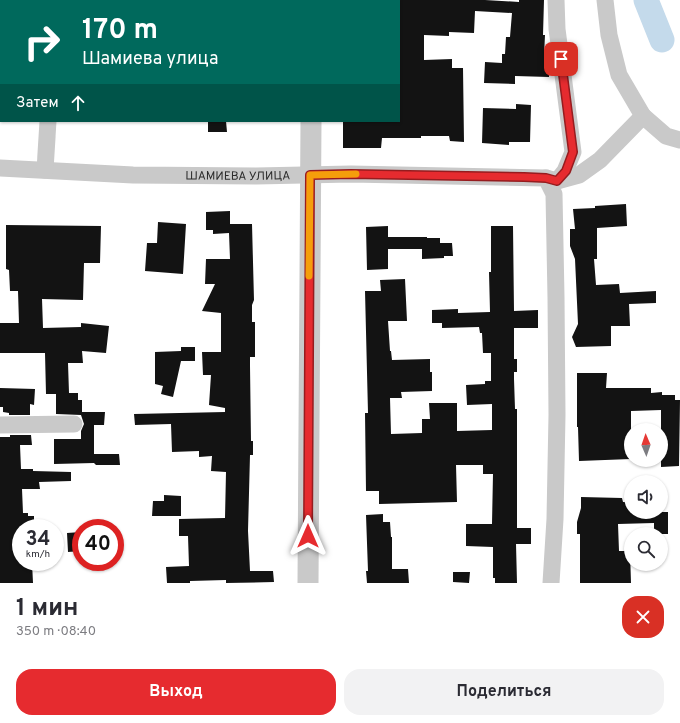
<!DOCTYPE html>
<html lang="ru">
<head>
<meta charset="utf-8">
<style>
  :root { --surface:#fff; --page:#f2f2f3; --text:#2b2b33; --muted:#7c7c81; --accent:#e62b2f }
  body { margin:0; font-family:Overpass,sans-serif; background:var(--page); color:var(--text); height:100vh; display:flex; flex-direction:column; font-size:15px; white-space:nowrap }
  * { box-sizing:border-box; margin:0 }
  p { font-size:13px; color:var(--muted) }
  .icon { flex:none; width:22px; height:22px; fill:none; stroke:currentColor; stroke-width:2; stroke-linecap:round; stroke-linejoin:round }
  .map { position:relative; height:583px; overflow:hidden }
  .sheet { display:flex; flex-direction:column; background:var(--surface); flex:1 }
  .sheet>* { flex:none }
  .banner { position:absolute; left:0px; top:0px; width:400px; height:122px; box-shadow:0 1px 3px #0004; background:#00695c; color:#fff; overflow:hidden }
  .needle { width:26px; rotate:358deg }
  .buttons { position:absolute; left:624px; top:423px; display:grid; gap:8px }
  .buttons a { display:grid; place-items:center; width:44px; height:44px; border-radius:50%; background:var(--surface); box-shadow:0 1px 3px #0004; font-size:20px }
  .speed { position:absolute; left:12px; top:519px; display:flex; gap:8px; font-size:20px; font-weight:700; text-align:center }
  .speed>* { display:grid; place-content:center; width:52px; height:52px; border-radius:50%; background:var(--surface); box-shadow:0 1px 3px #0004; line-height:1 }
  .speed small { font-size:10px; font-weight:400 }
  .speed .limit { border:6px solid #d22; background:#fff; color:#111 }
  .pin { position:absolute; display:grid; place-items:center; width:34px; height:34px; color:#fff; margin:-17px; border-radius:8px; box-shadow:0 2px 6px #0006 }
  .me { position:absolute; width:44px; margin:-22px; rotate:0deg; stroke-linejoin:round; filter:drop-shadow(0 0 3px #0008) }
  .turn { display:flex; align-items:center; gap:14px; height:84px; padding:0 16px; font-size:18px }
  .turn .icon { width:52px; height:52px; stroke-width:2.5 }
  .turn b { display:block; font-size:28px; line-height:34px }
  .then { display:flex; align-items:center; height:38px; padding:0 16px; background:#0003; gap:8px; font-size:15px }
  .round { display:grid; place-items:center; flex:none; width:42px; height:42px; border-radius:16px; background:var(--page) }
  .overview { display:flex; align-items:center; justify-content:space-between; height:68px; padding:0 16px }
  h1 { font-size:24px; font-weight:700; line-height:30px }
  .cta { display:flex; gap:8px; margin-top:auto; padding:8px 16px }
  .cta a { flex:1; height:46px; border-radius:16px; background:var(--accent); color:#fff; font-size:16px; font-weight:700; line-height:46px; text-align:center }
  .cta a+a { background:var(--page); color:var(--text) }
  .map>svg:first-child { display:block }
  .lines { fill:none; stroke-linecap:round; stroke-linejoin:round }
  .river { stroke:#c4daeb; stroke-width:25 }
  .building { fill:#131313 }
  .minor { stroke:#c9c9c9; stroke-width:17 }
  .tertiary { stroke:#c9c9c9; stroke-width:21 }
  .route-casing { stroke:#961c1f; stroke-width:10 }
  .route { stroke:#e62b2f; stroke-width:7 }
  .slow { stroke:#f59e0b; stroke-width:7 }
  .labels { text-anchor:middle; stroke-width:4; stroke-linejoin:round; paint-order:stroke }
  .street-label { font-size:12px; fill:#2c2c2c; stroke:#fff }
</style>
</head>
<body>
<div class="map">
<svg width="680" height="583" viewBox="0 0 680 583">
  <rect width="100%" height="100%" fill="#fff"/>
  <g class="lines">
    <path class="river" d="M 646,0 L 662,40"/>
  </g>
  <path class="building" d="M 399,0 L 485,0 L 519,2 L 519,0 L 544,0 L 543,35 L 545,35 L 544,56 L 550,56 L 549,77 L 515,76 L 515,84 L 484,83 L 485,62 L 502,63 L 502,54 L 505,54 L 506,37 L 510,37 L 512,13 L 475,11 L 474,33 L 449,32 L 449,36 L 424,35 L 424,60 L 452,59 L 452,68 L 463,68 L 464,142 L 450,141 L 449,136 L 421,136 L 421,138 L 382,138 L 381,148 L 343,148 L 343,121 L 399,121 Z
    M 516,104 L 531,105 L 530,142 L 509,142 L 509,145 L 482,143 L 483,108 L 516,109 Z
    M 208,121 L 226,121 L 227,132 L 208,132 Z
    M 626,204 L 627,226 L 597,228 L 597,259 L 594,259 L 596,285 L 619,284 L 620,293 L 656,291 L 656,303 L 629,304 L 630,326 L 611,326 L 611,346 L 576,347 L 572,337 L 578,324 L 575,259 L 570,246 L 570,229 L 575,229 L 573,209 L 595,208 L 595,206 Z
    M 230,211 L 230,224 L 252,224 L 254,300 L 252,305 L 252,322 L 255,322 L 255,357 L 250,357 L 250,366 L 251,441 L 253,441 L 253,455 L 250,455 L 248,531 L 250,571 L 273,571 L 274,582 L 226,583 L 226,580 L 190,581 L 190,583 L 167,583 L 166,567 L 189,566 L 188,536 L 179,536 L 179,519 L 225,518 L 226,472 L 211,471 L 212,456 L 199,457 L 199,451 L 172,452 L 171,424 L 135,425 L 134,414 L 225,412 L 225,408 L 209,405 L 211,375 L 203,375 L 202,352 L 221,352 L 221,313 L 202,311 L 215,284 L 205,284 L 206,259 L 230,259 L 229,233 L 213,234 L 213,230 L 206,230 L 206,212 Z
    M 158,222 L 186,224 L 183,274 L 145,271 L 147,243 L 157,243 Z
    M 6,225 L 101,226 L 100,263 L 84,263 L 83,300 L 42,299 L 43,328 L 81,327 L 81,323 L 109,326 L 106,353 L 82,351 L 83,363 L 68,363 L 69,393 L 78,393 L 78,400 L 82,400 L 82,412 L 105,412 L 104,425 L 94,425 L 94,454 L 119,454 L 120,465 L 96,465 L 94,463 L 54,464 L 54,439 L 81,439 L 81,431 L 84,424 L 81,415 L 56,414 L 56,394 L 46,394 L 45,353 L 0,353 L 0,323 L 19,323 L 18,291 L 10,291 L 9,270 L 6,269 Z
    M 388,226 L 388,237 L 427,237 L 427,238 L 440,238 L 440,243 L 452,243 L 453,256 L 444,256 L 444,258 L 422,259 L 422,249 L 388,249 L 388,269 L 367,270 L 366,227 Z
    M 491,226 L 513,226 L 514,311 L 538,310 L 538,328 L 514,328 L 514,359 L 517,359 L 517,372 L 514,372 L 514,379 L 515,409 L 517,409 L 517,528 L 531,528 L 531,544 L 516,544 L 517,583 L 495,583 L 495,578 L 493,578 L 493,547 L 466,546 L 466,524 L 492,524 L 493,474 L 483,474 L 483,465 L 456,465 L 457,502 L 379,504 L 379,491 L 366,491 L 365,413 L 368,413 L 365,291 L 381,291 L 380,280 L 405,279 L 407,321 L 388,321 L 390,351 L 391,351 L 392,360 L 430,359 L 430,372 L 432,372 L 432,391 L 401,392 L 402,398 L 390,398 L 391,434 L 422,433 L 422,419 L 430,419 L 429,403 L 457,403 L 457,431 L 492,430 L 492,404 L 467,405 L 466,385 L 485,384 L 485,381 L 491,381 L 491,353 L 483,353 L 482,333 L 480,333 L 479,327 L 442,328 L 442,323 L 432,323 L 432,310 L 458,309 L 458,313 L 490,312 L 489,272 L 491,272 Z
    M 181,347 L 195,347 L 195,361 L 181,361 L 173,397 L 161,394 L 163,386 L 155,384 L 155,352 L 181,351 Z
    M 577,373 L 607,373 L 606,388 L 651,388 L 651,393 L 662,392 L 662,395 L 675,395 L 675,400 L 680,400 L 679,466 L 661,467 L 661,410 L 631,411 L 631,459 L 579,461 L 578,427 L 577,427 Z
    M 0,388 L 35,389 L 34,405 L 30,404 L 30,415 L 9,415 L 9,413 L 3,412 L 3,407 L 0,407 Z
    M 10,435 L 31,435 L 32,445 L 20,445 L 21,469 L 33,469 L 33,471 L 71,472 L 71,481 L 39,482 L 40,489 L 22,489 L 23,513 L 28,513 L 28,516 L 34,516 L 34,528 L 21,528 L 21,562 L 32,562 L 33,583 L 0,583 L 0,437 L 10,437 Z
    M 164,495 L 181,496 L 181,516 L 152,516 L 153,501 L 164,501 Z
    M 581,497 L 622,498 L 623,502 L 631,502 L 631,512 L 668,512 L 668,534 L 654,534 L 654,523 L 618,524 L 619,551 L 630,551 L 631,583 L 580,583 L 580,534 L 577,534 L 577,522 L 581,508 Z
    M 383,514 L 383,522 L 390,522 L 391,537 L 392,537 L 392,569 L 408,569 L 409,583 L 367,583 L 366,571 L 368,571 L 366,515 Z
    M 81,532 L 81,551 L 68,552 L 67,533 Z
    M 453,572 L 470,572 L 469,583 L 453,582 Z"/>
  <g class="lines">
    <g class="minor">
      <path d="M 605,0 L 609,35 L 619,75 L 643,116"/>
      <path d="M 56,1 L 56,0"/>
      <path id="s1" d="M 0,168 L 133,175 L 256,176 L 351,174 L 546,178 L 554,194 L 556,297 L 557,415 L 555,519 L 551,583"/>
      <path d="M 45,170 L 48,121"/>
      <path d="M 546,178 L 557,181 L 565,171 L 573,152 L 557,29 L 556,0"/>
      <path d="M 557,181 L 579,175 L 600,160 L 643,116 L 666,136 L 680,140"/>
      <path d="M 0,425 L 74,424"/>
    </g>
    <path class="tertiary" d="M 313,1 L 313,0
      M 308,583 L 311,121"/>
  </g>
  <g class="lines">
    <defs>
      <path id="route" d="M 308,536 L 310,175 L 351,174 L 524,177 L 546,178 L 557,181 L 566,171 L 573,152 L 561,59"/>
    </defs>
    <use href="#route" class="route-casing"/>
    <use href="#route" class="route"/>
    <path class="slow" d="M 309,276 L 310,175 L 356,174"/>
  </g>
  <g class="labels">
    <g class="street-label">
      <text dy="4" stroke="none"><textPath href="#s1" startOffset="238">ШАМИЕВА УЛИЦА</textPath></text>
    </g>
  </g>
</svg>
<div class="buttons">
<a><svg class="needle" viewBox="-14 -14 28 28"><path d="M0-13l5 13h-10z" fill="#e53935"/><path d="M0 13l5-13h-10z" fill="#7c7c81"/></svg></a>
<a><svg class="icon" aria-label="sound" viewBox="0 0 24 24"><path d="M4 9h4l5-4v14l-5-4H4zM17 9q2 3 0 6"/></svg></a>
<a><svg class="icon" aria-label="search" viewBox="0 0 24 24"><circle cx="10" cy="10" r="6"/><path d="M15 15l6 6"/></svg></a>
</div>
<div class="speed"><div>34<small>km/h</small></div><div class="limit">40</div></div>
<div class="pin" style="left:561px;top:59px;background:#d93025"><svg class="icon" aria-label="arrive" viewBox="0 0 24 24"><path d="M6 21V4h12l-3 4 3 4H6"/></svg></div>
<svg class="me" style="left:308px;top:536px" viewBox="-20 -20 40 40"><path d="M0-17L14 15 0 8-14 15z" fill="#e62b2f" stroke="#fff" stroke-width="4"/></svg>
<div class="banner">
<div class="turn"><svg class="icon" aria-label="right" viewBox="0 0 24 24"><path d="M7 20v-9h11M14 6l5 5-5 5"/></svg><div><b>170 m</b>Шамиева улица</div></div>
<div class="then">Затем<svg class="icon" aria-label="ahead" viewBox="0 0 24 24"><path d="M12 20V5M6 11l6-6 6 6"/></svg></div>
</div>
</div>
<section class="sheet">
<div class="overview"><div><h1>1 мин</h1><p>350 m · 08:40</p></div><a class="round" style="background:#d93025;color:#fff"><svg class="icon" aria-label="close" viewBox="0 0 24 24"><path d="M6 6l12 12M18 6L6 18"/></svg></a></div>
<div class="cta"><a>Выход</a><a>Поделиться</a></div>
</section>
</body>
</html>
